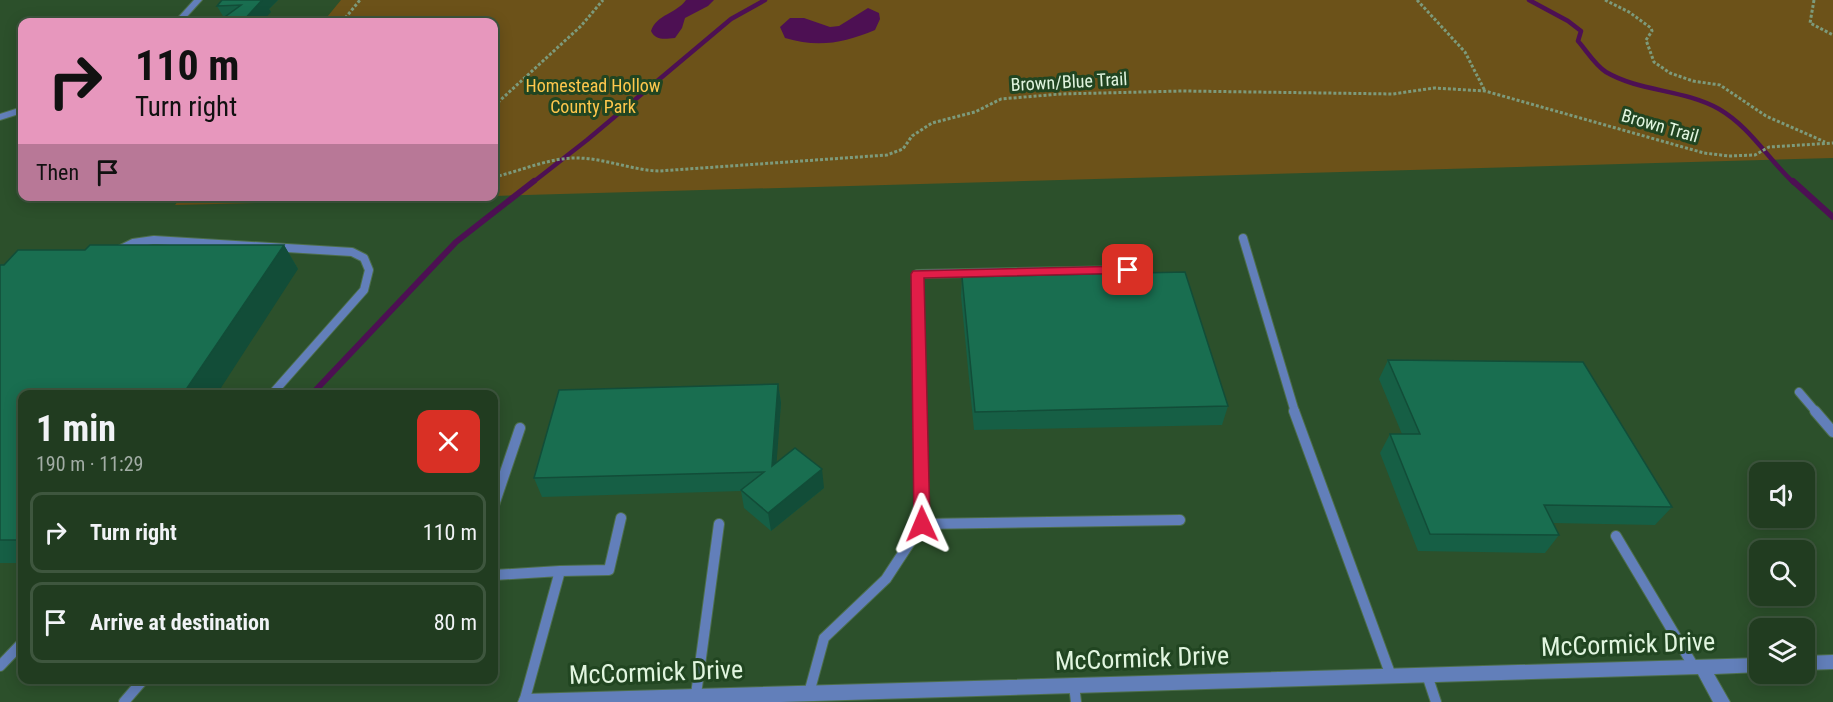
<!DOCTYPE html>
<html lang="en">
<head>
<meta charset="utf-8">
<style>
  :root { --surface:#213c20; --page:#2d472d; --text:#f1f3f6; --muted:#a2ada5; --line:#3e563e }
  body { margin:0; font-family:"Roboto Condensed",sans-serif; background:var(--page); color:var(--text); height:100vh; display:flex; flex-direction:column; font-size:22px; white-space:nowrap }
  * { box-sizing:border-box; margin:0 }
  p { font-size:20px; color:var(--muted) }
  .icon { flex:none; width:33px; height:33px; fill:none; stroke:currentColor; stroke-width:2; stroke-linecap:round; stroke-linejoin:round }
  .map { position:relative; flex:1; overflow:hidden }
  .sheet { position:absolute; left:18px; top:390px; width:480px; height:294px; display:flex; flex-direction:column; background:var(--surface); border-radius:12px; box-shadow:0 3px 15px #0003,0 0 0 2px var(--line) }
  .sheet>* { flex:none }
  .guide { position:absolute; left:18px; top:18px; width:480px; height:183px; border-radius:12px; box-shadow:0 3px 15px #0003,0 0 0 2px var(--line); background:#e797bd; color:#111; overflow:hidden }
  .controls { position:absolute; left:1749px; top:462px; display:grid; gap:12px }
  .controls a { display:grid; place-items:center; width:66px; height:66px; border-radius:12px; background:var(--surface); box-shadow:0 3px 15px #0003,0 0 0 2px var(--line); font-size:30px }
  .pin { position:absolute; display:grid; place-items:center; width:51px; height:51px; color:#fff; margin:-26px; border-radius:12px; box-shadow:0 3px 9px #0006 }
  .me { position:absolute; width:66px; margin:-33px; rotate:359deg; stroke-linejoin:round; filter:drop-shadow(0 0 4px #0008) }
  .turn { display:flex; align-items:center; gap:21px; height:126px; padding:0 18px; font-size:27px }
  .turn .icon { width:78px; height:78px; stroke-width:2.5 }
  .turn b { display:block; font-size:42px; line-height:51px }
  .then { display:flex; align-items:center; height:57px; padding:0 18px; background:#0003; gap:12px; font-size:22px }
  .round { display:grid; place-items:center; flex:none; width:63px; height:63px; border-radius:12px; background:var(--page) }
  .summary { display:flex; align-items:center; justify-content:space-between; height:102px; padding:0 18px }
  h1 { font-size:36px; font-weight:700; line-height:45px }
  ul { padding:0; list-style:none }
  li { display:flex; align-items:center; gap:18px; height:81px; margin:0 12px 9px; padding:0 6px; border:3px solid var(--line); border-radius:12px }
  li div { flex:1 }
  li b { display:block; font-size:22px }
  li em { font-style:normal }
  .map>svg:first-child { display:block }
  .green { fill:#6c5219 }
  .water { fill:#4d1053 }
  .lines { fill:none; stroke-linecap:round; stroke-linejoin:round }
  .stream-far1 { stroke:#4d1053; stroke-width:4.5 }
  .stream { stroke:#4d1053; stroke-width:6 }
  .lane-far1-casing { stroke:#4d6e4b; stroke-width:10 }
  .lane-casing { stroke:#4d6e4b; stroke-width:12 }
  .street-casing { stroke:#4d6e4b; stroke-width:2 }
  .path { stroke:#7d9a7b; stroke-width:3; stroke-dasharray:3 2; stroke-linecap:butt }
  .lane-far1 { stroke:#627fba; stroke-width:8 }
  .lane { stroke:#627fba; stroke-width:10 }
  .street { fill:#627fba; fill-rule:evenodd }
  .wall { fill:#165f45 }
  .shaded-wall { fill:#124d38 }
  .building { fill:#196e50; stroke:#124d38; stroke-width:1.5 }
  .route { fill:#e11d48; stroke:#92132f; stroke-width:1.5 }
  .labels { text-anchor:middle; stroke-width:6; stroke-linejoin:round; paint-order:stroke }
  .far-street-label { font-size:18px; fill:#e1f5df; stroke:#214521 }
  .far-park-label { font-size:18px; fill:#fec74d; stroke:#214521 }
  .near-street-label { font-size:26px; fill:#e1f5df; stroke:#214521 }
</style>
</head>
<body>
<div class="map">
<svg width="1833" height="702" viewBox="0 0 1833 702">
  <rect width="100%" height="100%" fill="#2c502b"/>
  <path class="green" d="M 341,0 L 1833,0 L 1833,158 L 494,196 L 494,22 L 323,22 Z
    M 182,196 L 489,196 L 489,197 L 175,205 Z"/>
  <path class="water" d="M 686,0 L 714,0 L 708,6 L 685,18 L 682,28 L 675,38 C 665,39 656,41 651,31 C 657,14 676,14 686,0 Z
    M 868,8 L 879,13 L 880,19 L 875,30 C 844,43 818,48 785,38 L 780,27 L 790,18 L 804,18 L 830,27 L 839,26 Z"/>
  <g class="lines">
    <path class="stream-far1" d="M 1529,0 L 1568,21 L 1581,31 L 1578,41 C 1586,50 1595,65 1606,72 C 1640,92 1683,89 1719,109 C 1750,127 1768,159 1794,183
      M 532,183 L 587,140 L 731,19 L 765,0"/>
    <path class="stream" d="M 1793,181 L 1833,217
      M 312,394 L 456,242 L 534,181"/>
    <defs>
      <path id="lane-far1" d="M 1243,238 L 1295,412
        M 119,250 L 133,243 L 154,240 L 352,252 L 364,258 L 369,270 L 364,290 L 272,394
        M 1799,392 L 1816,412
        M 920,412 L 917,274 L 1128,270"/>
      <path id="lane" d="M 1294,411 L 1391,676
        M 1815,411 L 1833,432
        M 494,505 L 520,428
        M 922,524 L 1180,520
        M 1616,536 L 1694,667
        M 560,571 L 609,570 L 621,518
        M 494,575 L 560,571 L 524,702
        M 0,666 L 22,643
        M 1427,675 L 1436,702
        M 1074,685 L 1076,702
        M 809,693 L 824,638 L 886,579 L 922,524 L 920,411
        M 124,702 L 143,680
        M 695,702 L 719,524"/>
      <path id="street" d="M 194,0 L 202,0 L 182,22 L 174,22 Z
        M 22,107 L 22,113 L 0,120 L 0,114 Z
        M 1833,655 L 1833,669 L 1804,670 L 1804,656 Z
        M 1760,658 L 1760,672 L 1714,674 L 1730,702 L 1713,702 L 1698,674 L 781,702 L 518,702 L 520,697 L 526,694 Z"/>
    </defs>
    <use href="#lane-far1" class="lane-far1-casing"/>
    <use href="#lane" class="lane-casing"/>
    <use href="#street" class="street-casing"/>
    <path class="path" d="M 1417,0 L 1465,52 L 1485,91
      M 1605,0 L 1629,12 L 1651,28 L 1652,31 L 1646,40 L 1654,62 L 1670,73 L 1693,81 L 1720,85 L 1766,116 L 1825,142
      M 1814,0 L 1810,23 L 1833,35
      M 342,22 L 360,0
      M 494,106 L 581,26 L 603,0
      M 494,177 C 521,171 548,158 576,158 C 604,158 631,170 659,171 L 887,155 L 903,149 L 912,136 L 932,123 L 975,112 L 1001,99 L 1061,94 L 1183,91 L 1393,94 L 1434,88 L 1485,91 L 1704,153 L 1729,156 L 1755,155 L 1769,147 L 1833,143"/>
    <use href="#lane-far1" class="lane-far1"/>
    <use href="#lane" class="lane"/>
    <use href="#street" class="street"/>
  </g>
  <path class="wall" d="M 222,0 L 278,0 L 269,9 L 271,12 L 224,18 L 217,6 Z
    M 284,245 L 298,269 L 22,394 L 22,563 L 0,563 L 0,265 L 85,250 Z
    M 962,277 L 1228,406 L 1222,425 L 974,430 L 961,296 Z
    M 1388,360 L 1672,507 L 1655,525 L 1553,523 L 1559,535 L 1545,553 L 1418,551 L 1380,453 L 1390,434 L 1402,434 L 1379,379 Z
    M 778,384 L 781,403 L 776,462 L 824,488 L 771,531 L 744,508 L 741,491 L 542,497 L 534,478 Z"/>
  <path class="shaded-wall" d="M 262,0 L 278,0 L 269,9 L 271,12 L 262,22 L 242,22 Z
    M 284,245 L 298,269 L 217,394 L 183,394 Z
    M 778,384 L 781,403 L 775,484 L 772,466 Z
    M 822,469 L 824,488 L 771,531 L 768,513 Z"/>
  <path class="building" d="M 222,0 L 262,0 L 242,22 L 218,22 L 241,5 L 217,6 Z
    M 90,245 L 284,245 L 183,394 L 22,394 L 22,540 L 0,540 L 0,265 L 4,265 L 18,250 L 85,250 Z
    M 1185,272 L 1228,406 L 975,412 L 962,277 Z
    M 1388,360 L 1583,362 L 1672,507 L 1544,505 L 1559,535 L 1430,534 L 1390,434 L 1420,434 Z
    M 778,384 L 772,466 L 795,448 L 822,469 L 768,513 L 741,490 L 764,472 L 534,478 L 559,390 Z
    M 465,390 L 463,394 L 403,394 L 403,392 Z"/>
  <path class="route" d="M 1128,266 L 1135,270 L 1133,273 L 924,278 L 930,524 L 928,528 L 922,530 L 916,528 L 914,524 L 911,274 L 913,271 Z"/>
  <g class="labels">
    <g class="far-street-label">
      <text transform="translate(1069 82) rotate(-3)" y="6">Brown/Blue Trail</text>
      <text transform="translate(1660 126) rotate(16)" y="6">Brown Trail</text>
    </g>
    <g class="far-park-label">
      <text x="593" y="92">Homestead Hollow<tspan x="593" dy="21">County Park</tspan></text>
    </g>
    <g class="near-street-label">
      <text transform="translate(1628 644) rotate(-2)" y="9">McCormick Drive</text>
      <text transform="translate(1142 658) rotate(-2)" y="9">McCormick Drive</text>
      <text transform="translate(656 672) rotate(-2)" y="9">McCormick Drive</text>
    </g>
  </g>
</svg>
<div class="controls">
<a><svg class="icon" aria-label="sound" viewBox="0 0 24 24"><path d="M4 9h4l5-4v14l-5-4H4zM17 9q2 3 0 6"/></svg></a>
<a><svg class="icon" aria-label="search" viewBox="0 0 24 24"><circle cx="10" cy="10" r="6"/><path d="M15 15l6 6"/></svg></a>
<a><svg class="icon" aria-label="layers" viewBox="0 0 24 24"><path d="M12 4l9 5-9 5-9-5zM3 14l9 5 9-5"/></svg></a>
</div>
<div class="pin" style="left:1128px;top:270px;background:#d93025"><svg class="icon" aria-label="arrive" viewBox="0 0 24 24"><path d="M6 21V4h12l-3 4 3 4H6"/></svg></div>
<svg class="me" style="left:922px;top:524px" viewBox="-20 -20 40 40"><path d="M0-17L14 15 0 8-14 15z" fill="#e11d48" stroke="#fff" stroke-width="4"/></svg>
<div class="guide">
<div class="turn"><svg class="icon" aria-label="right" viewBox="0 0 24 24"><path d="M7 20v-9h11M14 6l5 5-5 5"/></svg><div><b>110 m</b>Turn right</div></div>
<div class="then">Then<svg class="icon" aria-label="arrive" viewBox="0 0 24 24"><path d="M6 21V4h12l-3 4 3 4H6"/></svg></div>
</div>
<section class="sheet">
<div class="summary"><div><h1>1 min</h1><p>190 m · 11:29</p></div><a class="round" style="background:#d93025;color:#fff"><svg class="icon" aria-label="close" viewBox="0 0 24 24"><path d="M6 6l12 12M18 6L6 18"/></svg></a></div>
<ul>
<li><svg class="icon" aria-label="right" viewBox="0 0 24 24"><path d="M7 20v-9h11M14 6l5 5-5 5"/></svg><div><b>Turn right</b></div><em>110 m</em></li>
<li><svg class="icon" aria-label="arrive" viewBox="0 0 24 24"><path d="M6 21V4h12l-3 4 3 4H6"/></svg><div><b>Arrive at destination</b></div><em>80 m</em></li>
</ul>
</section>
</div>
</body>
</html>
